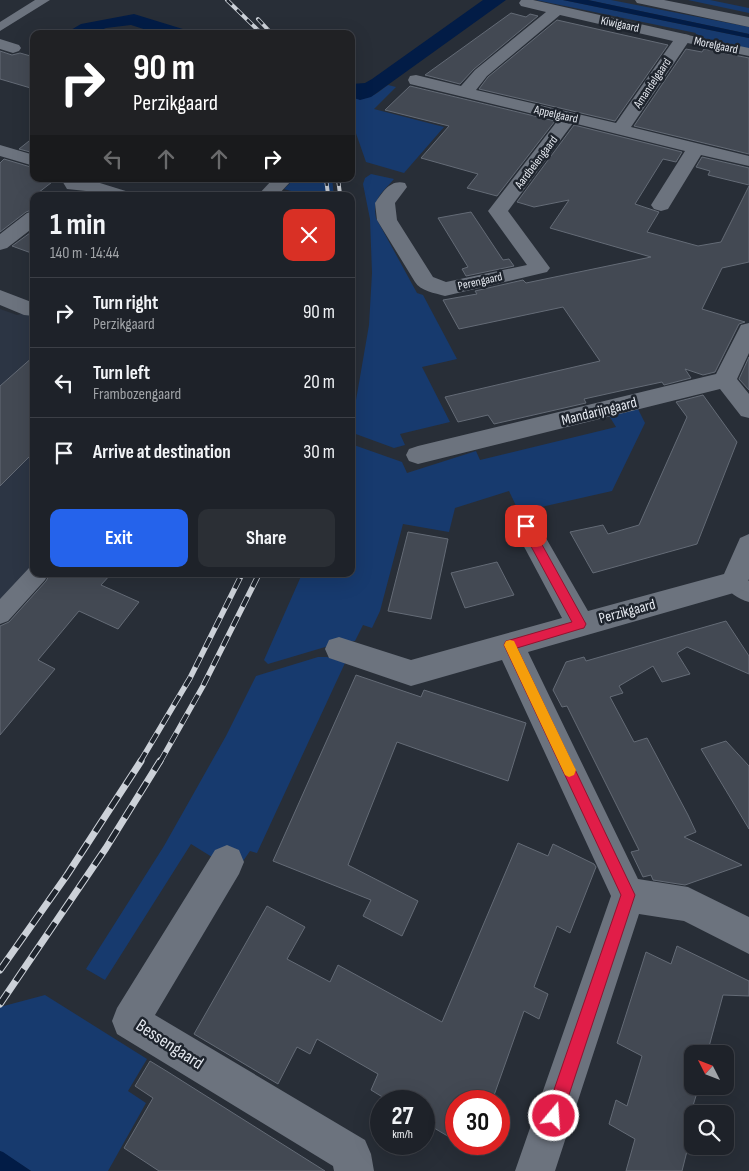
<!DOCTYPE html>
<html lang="en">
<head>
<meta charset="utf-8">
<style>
  :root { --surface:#1e2229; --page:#2b2f35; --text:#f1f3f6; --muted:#a1a4a8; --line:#3c3f46; --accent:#2563eb }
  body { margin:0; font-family:"Sofia Sans Condensed",sans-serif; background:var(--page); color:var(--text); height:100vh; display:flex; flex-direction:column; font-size:19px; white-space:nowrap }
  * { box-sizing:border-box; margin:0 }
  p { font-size:16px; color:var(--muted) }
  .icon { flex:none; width:28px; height:28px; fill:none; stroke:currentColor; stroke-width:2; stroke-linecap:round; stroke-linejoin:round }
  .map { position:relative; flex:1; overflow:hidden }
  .side { position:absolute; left:30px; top:192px; width:325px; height:385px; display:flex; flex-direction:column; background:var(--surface); border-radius:10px; box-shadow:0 5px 20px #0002,0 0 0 1px var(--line) }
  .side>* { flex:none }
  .guide { position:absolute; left:30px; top:30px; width:325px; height:152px; border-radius:10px; box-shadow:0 5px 20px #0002,0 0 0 1px var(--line); background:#202124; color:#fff; overflow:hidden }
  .needle { width:32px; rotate:312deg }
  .buttons { position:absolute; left:684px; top:1045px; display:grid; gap:10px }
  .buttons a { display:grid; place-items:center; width:50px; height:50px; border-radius:10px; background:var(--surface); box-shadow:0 5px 20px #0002,0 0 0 1px var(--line); font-size:25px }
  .speed { position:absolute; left:370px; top:1090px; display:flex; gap:10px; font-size:25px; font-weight:700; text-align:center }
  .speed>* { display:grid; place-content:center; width:65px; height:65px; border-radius:50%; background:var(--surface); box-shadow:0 5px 20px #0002,0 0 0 1px var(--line); line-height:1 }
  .speed small { font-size:12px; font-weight:400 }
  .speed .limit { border:8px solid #d22; background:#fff; color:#111 }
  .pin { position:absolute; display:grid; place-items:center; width:42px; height:42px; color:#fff; margin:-21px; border-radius:10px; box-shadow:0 2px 8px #0006 }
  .me { position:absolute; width:55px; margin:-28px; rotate:18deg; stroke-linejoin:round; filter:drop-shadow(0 0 4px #0008) }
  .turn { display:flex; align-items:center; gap:18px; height:105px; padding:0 20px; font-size:22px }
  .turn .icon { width:65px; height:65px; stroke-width:2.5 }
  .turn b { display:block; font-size:35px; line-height:42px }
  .lanes { display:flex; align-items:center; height:48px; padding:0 20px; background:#0003; justify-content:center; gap:25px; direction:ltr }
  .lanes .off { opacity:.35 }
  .round { display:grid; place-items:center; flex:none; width:52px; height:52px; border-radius:10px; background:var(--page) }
  .headline { display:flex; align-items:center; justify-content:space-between; height:85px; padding:0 20px }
  h1 { font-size:30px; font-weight:700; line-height:38px }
  .button { display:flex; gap:10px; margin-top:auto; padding:10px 20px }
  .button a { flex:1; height:58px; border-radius:10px; background:var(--accent); color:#fff; font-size:20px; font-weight:700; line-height:58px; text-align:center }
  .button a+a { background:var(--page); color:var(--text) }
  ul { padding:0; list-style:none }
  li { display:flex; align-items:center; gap:15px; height:70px; padding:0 20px; border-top:1px solid var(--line) }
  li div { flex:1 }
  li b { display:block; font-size:19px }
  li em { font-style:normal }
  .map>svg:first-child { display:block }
  .built { fill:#2c3544 }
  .green { fill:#173a6e }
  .water { fill:#021c46 }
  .building { fill:#434953; stroke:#646b76 }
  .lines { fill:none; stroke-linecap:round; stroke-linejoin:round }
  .pedestrian { fill:#6c737e; fill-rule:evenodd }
  .minor { fill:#6c737e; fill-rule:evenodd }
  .secondary { fill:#6c737e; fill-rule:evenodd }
  .rail-far3-casing { stroke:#ccd1d8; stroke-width:4 }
  .rail-far2-casing { stroke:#ccd1d8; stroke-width:4.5 }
  .rail-far1-casing { stroke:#ccd1d8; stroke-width:5.5 }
  .rail-casing { stroke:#ccd1d8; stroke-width:7 }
  .rail-far3 { stroke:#1e242d; stroke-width:2.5; stroke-dasharray:7; stroke-linecap:butt }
  .rail-far2 { stroke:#1e242d; stroke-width:3; stroke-dasharray:9; stroke-linecap:butt }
  .rail-far1 { stroke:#1e242d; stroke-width:4; stroke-dasharray:11; stroke-linecap:butt }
  .rail { stroke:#1e242d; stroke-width:5; stroke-dasharray:14; stroke-linecap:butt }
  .route { fill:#e11d48; stroke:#92132f }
  .slow { fill:#f59e0b }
  .labels { text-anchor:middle; stroke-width:5; stroke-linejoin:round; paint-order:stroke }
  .far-street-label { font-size:12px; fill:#e5e9f0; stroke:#1e242d }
  .street-label { font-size:15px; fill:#e5e9f0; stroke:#1e242d }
  .near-street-label { font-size:18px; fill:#e5e9f0; stroke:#1e242d }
</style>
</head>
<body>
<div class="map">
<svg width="749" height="1171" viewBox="0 0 749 1171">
  <rect width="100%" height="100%" fill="#282e37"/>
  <path class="built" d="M 0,309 L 17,315 L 28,312 L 34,315 L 34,566 L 0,603 Z"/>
  <path class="green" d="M 536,0 L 563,0 L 749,38 L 749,50 L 694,38 L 696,33 Z
    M 588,0 L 611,0 L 749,27 L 749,34 Z
    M 688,0 L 710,0 L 749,8 L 749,13 Z
    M 388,85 L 396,87 L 374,109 L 444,127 L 404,173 L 366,162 L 351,119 L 351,97 C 367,102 376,94 388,85 Z
    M 371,174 L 394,179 C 382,193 372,199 376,218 L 417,293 L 423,295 L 457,359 L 422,367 L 450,422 L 400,434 L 405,445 L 394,448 L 353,433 L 351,429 L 369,325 L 372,273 L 370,219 L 363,184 L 365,178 Z
    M 294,179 L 332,179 L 334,196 L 323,196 L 315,193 L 309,196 L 284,189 Z
    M 637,407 L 645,423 L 612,491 L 519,512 L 509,491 L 455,508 L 449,532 L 403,524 L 380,611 L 372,628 L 363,625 L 355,641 L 342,642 L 268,664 L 264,660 L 302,574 L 351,574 L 351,444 L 402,462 L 407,473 L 476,451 L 480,460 L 616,427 L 608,414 Z
    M 318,657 L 327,657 L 345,663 L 257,853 L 250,851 L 241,864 L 212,857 L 191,844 L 105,980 L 86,969 L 164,846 L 226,736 L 256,676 Z
    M 45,995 L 147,1059 L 128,1091 L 146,1103 L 108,1171 L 31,1171 L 0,1151 L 0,1007 Z"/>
  <path class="water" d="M 483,0 L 506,0 L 371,97 L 360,100 L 351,97 L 351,84 L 365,83 L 372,79 Z
    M 563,0 L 588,0 L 749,34 L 749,38 Z
    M 134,14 L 199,34 L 159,34 L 131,25 L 106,28 L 92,34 L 64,34 L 81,24 Z
    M 0,1151 L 3,1152 L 31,1171 L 0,1171 Z"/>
  <path class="building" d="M 511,13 L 526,17 L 530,14 L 538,16 L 474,69 L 460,84 L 425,75 Z
    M 557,20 L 668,45 L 615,121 L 479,89 L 488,77 Z
    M 686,49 L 702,52 L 704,49 L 749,58 L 749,154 L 634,126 Z
    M 0,51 L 12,55 L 20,53 L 34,57 L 34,89 L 0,79 Z
    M 410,86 L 555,121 L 497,196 L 467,188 L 478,174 L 421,158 L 449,126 L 385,110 Z
    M 574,125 L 682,152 L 676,162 L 663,159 L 635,204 L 659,212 L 647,232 L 698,246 L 721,242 L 749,186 L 749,262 L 722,268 L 702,309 L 745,322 L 739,324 L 715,372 L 703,375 L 685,369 L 691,378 L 664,385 L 662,382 L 620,391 L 584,399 L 586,403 L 494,424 L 488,415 L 458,422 L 445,397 L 600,361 L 563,307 L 459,329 L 443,300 L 477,294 L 475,291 L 523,280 L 526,283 L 651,257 L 550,228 L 569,200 L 534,207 L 517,202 Z
    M 34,137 L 34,153 L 19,149 Z
    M 702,157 L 749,168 L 749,185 L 708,175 L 710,171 L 696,167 Z
    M 4,159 L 34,168 L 34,179 L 56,179 L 34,196 L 34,209 L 26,212 L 0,232 L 0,163 Z
    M 471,212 L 503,260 L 509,259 L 514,266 L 466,276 L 462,269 L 468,267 L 438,218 Z
    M 34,230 L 34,254 L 12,246 Z
    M 34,356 L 34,452 L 0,486 L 0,386 Z
    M 749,357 L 749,390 L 739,379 Z
    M 703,395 L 737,442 L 697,544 L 593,573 L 570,532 L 603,525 L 608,534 L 639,525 L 687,417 L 676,402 Z
    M 408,532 L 448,539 L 431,619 L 388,611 Z
    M 497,562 L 514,595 L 465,608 L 451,573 Z
    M 50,574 L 111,574 L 101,585 L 139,602 L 118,629 L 79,611 L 38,660 L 55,669 L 0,735 L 0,626 L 9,622 L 46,581 Z
    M 726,621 L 749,656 L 749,674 L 687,647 L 677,653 L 690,674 L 662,682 L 653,666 L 619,686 L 623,693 L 610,697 L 634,742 L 647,738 L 688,815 L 696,832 L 684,837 L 742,865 L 685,885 L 653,880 L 651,875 L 643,877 L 631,852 L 639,850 L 567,706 L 562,707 L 553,690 L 566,662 L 584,657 L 586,661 Z
    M 356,675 L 421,697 L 424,690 L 526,723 L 508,781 L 397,742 L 348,865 L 418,901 L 402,936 L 363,916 L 371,900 L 273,861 Z
    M 726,741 L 749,766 L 749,829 L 701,749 Z
    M 518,843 L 548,856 L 553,844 L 594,864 L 596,867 L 570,933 L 557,926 L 534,987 L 548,994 L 539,1019 L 524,1011 L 492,1101 L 456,1101 L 456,1141 L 424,1122 L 424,1101 L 389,1101 L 371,1090 L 378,1074 L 317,1039 L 310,1054 L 297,1047 L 278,1084 L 194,1034 L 267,906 L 305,927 L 287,959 L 330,982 L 338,965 L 442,1022 Z
    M 677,946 L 749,981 L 749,996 L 723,995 L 707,1054 L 692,1054 L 692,1086 L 699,1086 L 692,1109 L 692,1131 L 682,1171 L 626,1171 L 635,1139 L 609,1124 L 616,1100 L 627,1106 L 642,1056 L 617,1043 L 646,952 L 671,964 Z
    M 150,1061 L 168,1072 L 325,1171 L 159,1171 L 124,1148 L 153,1098 L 135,1086 Z"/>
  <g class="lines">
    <path class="pedestrian" d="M 35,0 L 50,0 L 0,31 L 0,22 Z
      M 683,34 L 749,48 L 749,56 L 678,41 L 677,38 L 678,35 Z
      M 34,566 L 34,574 L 48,574 L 45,580 L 8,621 L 0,624 L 0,599 L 29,568 Z
      M 734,573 L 749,581 L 749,602 C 738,599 728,592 723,582 L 726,576 Z"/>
    <path class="minor" d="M 521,0 L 533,0 L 689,35 L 691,38 L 631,127 L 749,156 L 749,166 L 701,155 L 668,209 L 661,211 L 654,209 L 651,205 L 685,151 L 573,123 L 508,211 L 550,268 L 547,272 L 445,296 C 435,293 420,291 415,282 L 377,220 L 375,203 C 383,192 390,179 405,183 L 407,187 L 395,203 L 397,220 L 433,277 L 446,282 L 527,265 L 488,211 L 558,120 L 410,84 L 408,80 L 410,76 L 416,75 L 461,86 L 475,70 L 546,12 L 521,6 L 519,3 ZM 560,15 L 673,41 L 616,123 L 476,90 L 487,76 Z
      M 0,39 L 19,45 L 21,48 L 19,51 L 13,53 L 0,49 Z
      M 0,145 L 34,155 L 34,166 L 0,156 Z
      M 61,179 L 87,179 L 129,192 L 132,196 L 103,196 L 86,191 L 67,189 Z
      M 273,179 L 293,179 L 277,196 L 257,196 Z
      M 34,211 L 34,227 L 7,248 L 0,250 L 0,234 L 27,213 Z
      M 0,290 L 34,303 L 34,316 L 24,315 L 0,305 Z
      M 749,323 L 749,353 L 737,379 L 749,394 L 749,418 L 741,416 L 720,389 L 418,464 L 409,461 L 406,455 L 409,449 L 418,446 L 716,374 L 741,325 Z
      M 526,516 L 535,519 L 588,611 L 724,574 L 740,538 L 749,534 L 749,579 L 744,590 L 528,652 L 638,879 L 688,887 L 749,917 L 749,954 L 684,921 L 639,914 L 555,1171 L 515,1171 L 611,896 L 502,660 L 411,686 L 329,658 L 325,649 L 329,640 L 339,637 L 411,660 L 562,618 L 513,526 L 517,519 Z
      M 227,845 L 239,850 L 244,862 L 239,874 L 155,1015 L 365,1140 L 371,1154 L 374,1171 L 334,1171 L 333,1166 L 117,1034 L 112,1021 L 117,1008 L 215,850 Z"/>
    <path class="secondary" d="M 635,0 L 664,0 L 749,17 L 749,27 L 642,4 L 637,3 Z"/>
    <defs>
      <path id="rail-far3" d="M 227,0 L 262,34
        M 258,19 L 272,34
        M 326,179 L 328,194
        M 338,179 L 340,194"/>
      <path id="rail-far2" d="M 328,193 L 328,196
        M 340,193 L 340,196"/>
      <path id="rail-far1" d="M 140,762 L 190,678 L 242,574
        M 160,762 L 203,686 L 259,574"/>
      <path id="rail" d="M 0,970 L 67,875 L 141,761
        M 0,1004 L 106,848 L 160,761"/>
    </defs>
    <use href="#rail-far3" class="rail-far3-casing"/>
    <use href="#rail-far2" class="rail-far2-casing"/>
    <use href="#rail-far1" class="rail-far1-casing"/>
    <use href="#rail" class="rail-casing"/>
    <use href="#rail-far3" class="rail-far3"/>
    <use href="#rail-far2" class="rail-far2"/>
    <use href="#rail-far1" class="rail-far1"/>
    <use href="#rail" class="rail"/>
  </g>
  <path class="route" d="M 526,522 L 530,523 L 586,624 L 584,628 L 580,629 L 517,648 L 635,895 L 562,1116 L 559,1121 L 554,1124 L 548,1121 L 545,1116 L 621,895 L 504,645 L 506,641 L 510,640 L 572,622 L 520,526 Z"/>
  <path class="slow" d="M 510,640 L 514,641 L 574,766 L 576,770 L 574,775 L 569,777 L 565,775 L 504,645 L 506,641 Z"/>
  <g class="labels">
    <g class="far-street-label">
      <text transform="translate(620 24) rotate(12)" y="4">Kiwigaard</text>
      <text transform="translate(716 45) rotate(12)" y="4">Morelgaard</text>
      <text transform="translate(652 83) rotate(-56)" y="4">Amandelgaard</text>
      <text transform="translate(556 114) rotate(13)" y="4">Appelgaard</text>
      <text transform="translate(536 162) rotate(-53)" y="4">Aardbeiengaard</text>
      <text transform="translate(480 281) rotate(-13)" y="4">Perengaard</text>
    </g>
    <g class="street-label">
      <text transform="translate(599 411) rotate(-14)" y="5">Mandarijngaard</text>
      <text transform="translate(627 611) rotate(-15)" y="5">Perzikgaard</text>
    </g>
    <g class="near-street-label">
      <text transform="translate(170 1044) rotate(33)" y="6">Bessengaard</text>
    </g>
  </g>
</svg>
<div class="buttons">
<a><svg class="needle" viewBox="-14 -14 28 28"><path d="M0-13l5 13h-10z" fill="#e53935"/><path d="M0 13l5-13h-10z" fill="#a1a4a8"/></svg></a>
<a><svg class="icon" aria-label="search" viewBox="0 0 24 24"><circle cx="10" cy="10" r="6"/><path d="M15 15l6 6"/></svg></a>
</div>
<div class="speed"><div>27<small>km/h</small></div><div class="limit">30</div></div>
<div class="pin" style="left:526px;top:526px;background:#d93025"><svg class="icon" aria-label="arrive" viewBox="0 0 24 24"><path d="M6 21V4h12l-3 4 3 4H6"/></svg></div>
<svg class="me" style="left:554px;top:1116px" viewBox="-20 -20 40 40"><circle r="17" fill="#e11d48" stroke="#fff" stroke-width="3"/><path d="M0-11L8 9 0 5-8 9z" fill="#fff"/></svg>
<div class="guide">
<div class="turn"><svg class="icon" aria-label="right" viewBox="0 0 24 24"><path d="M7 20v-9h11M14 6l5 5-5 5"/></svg><div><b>90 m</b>Perzikgaard</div></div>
<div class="lanes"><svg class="icon off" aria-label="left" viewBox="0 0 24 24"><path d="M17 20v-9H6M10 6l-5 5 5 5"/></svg><svg class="icon off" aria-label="ahead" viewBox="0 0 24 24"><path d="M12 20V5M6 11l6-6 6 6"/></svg><svg class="icon off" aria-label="ahead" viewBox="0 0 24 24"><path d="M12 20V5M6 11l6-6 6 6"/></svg><svg class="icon" aria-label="right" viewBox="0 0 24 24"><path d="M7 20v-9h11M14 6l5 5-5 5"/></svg></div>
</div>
<section class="side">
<div class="headline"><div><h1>1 min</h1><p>140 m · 14:44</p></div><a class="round" style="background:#d93025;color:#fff"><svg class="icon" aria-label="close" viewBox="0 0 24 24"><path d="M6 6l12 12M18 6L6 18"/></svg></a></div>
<ul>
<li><svg class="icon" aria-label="right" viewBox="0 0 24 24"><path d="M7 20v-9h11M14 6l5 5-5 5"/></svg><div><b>Turn right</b><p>Perzikgaard</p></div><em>90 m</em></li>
<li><svg class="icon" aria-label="left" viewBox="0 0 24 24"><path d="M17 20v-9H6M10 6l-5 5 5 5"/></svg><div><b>Turn left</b><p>Frambozengaard</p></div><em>20 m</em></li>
<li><svg class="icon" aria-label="arrive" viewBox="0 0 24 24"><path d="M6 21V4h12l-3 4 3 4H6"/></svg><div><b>Arrive at destination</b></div><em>30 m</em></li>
</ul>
<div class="button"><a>Exit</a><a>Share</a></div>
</section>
</div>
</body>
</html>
